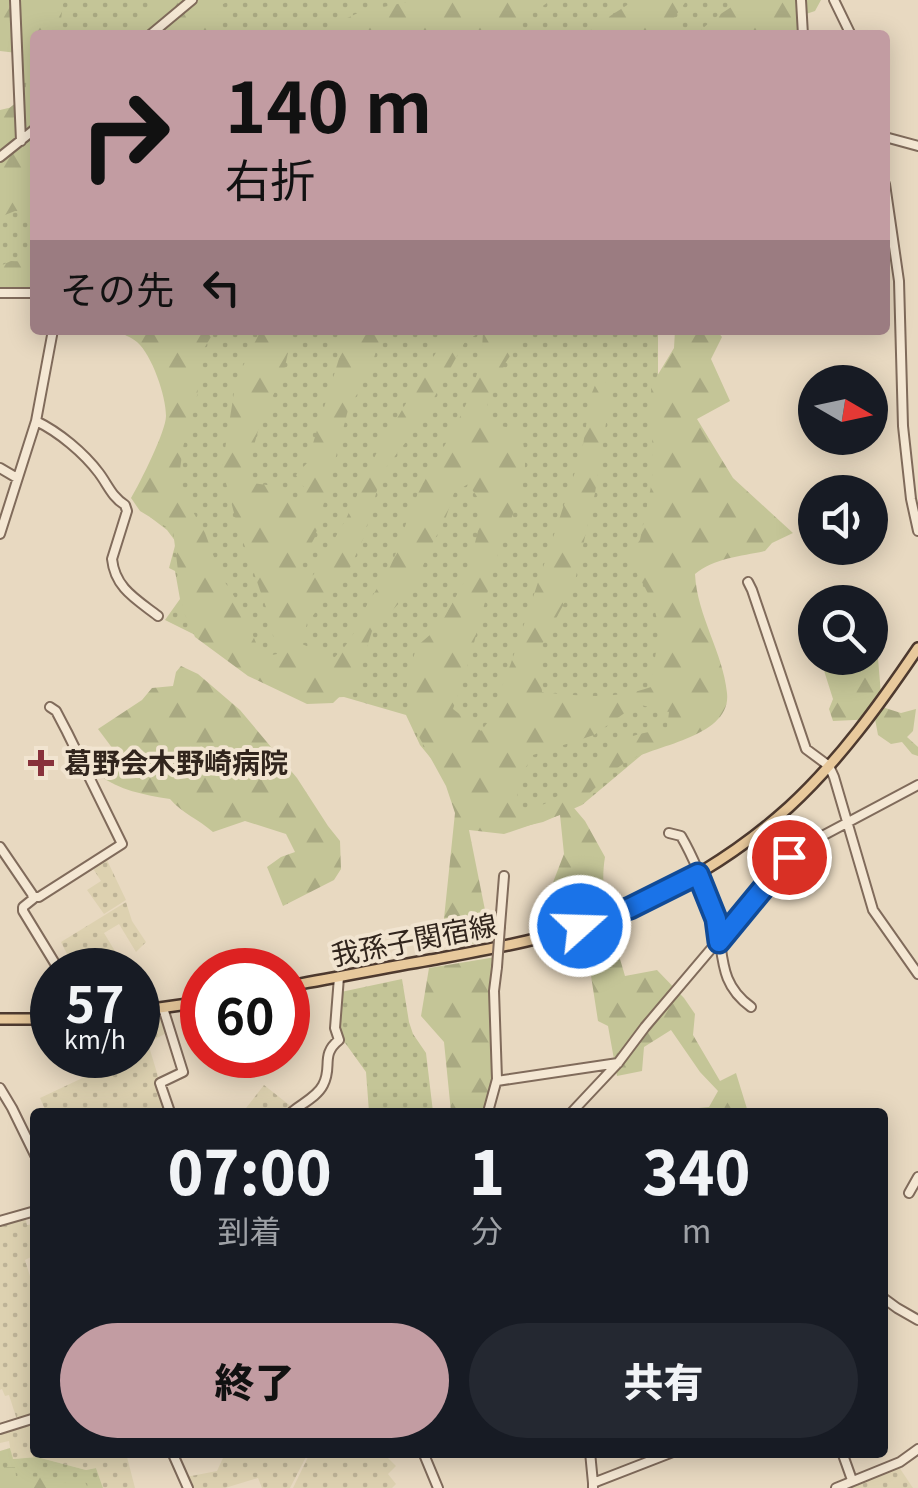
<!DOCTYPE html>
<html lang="ja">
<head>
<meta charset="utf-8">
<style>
  :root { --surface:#171b24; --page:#242831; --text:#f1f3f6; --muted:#9ea1a6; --accent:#c29ca2 }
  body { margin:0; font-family:Georgia,"Noto Sans JP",serif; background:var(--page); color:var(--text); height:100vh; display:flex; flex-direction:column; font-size:38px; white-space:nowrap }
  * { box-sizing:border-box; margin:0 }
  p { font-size:32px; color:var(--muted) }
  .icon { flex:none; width:55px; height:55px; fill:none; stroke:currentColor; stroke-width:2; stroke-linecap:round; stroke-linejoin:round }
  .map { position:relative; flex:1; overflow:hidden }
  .sheet { position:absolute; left:30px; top:1108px; width:858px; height:350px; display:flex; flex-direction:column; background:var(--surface); border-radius:10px; box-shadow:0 5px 25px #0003 }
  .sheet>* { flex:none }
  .hud { position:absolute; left:30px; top:30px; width:860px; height:305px; border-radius:10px; box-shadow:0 5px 25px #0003; background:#c29ca2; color:#111; overflow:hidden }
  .needle { width:65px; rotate:99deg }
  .tools { position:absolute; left:798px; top:365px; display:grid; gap:20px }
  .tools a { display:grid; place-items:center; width:90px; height:90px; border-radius:50%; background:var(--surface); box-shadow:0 5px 25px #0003; font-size:50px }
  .speed { position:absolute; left:30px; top:948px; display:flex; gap:20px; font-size:50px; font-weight:700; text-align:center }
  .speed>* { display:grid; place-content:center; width:130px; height:130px; border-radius:50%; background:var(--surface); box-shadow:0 5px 25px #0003; line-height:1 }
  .speed small { font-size:25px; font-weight:400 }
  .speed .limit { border:15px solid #d22; background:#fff; color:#111 }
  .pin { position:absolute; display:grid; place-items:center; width:85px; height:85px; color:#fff; margin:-42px; border:5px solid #fff; border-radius:50%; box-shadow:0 2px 10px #0007 }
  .me { position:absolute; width:110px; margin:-55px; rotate:70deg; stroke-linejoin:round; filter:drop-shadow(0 0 8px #0008) }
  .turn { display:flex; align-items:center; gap:35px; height:210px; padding:0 30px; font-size:45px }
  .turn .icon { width:130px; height:130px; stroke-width:2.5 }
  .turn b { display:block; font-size:70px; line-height:85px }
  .then { display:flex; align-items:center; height:95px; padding:0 30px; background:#0003; gap:20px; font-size:38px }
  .eta { display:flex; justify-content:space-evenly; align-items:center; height:170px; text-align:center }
  .eta b { font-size:60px; font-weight:800; line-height:70px }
  .button { display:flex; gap:20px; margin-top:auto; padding:20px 30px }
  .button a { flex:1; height:115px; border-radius:60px; background:var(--accent); color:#111; font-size:40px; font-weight:800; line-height:115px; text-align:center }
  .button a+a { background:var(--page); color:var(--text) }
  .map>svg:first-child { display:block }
  .farmland { fill:url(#farmland-dots) }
  .grass { fill:url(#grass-dots) }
  .forest { fill:url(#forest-firs); fill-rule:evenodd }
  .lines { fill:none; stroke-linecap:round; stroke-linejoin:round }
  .minor-casing { stroke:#806b5b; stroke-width:12 }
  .major-casing { stroke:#4e3a2f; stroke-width:14 }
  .minor { stroke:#f4e7d3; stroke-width:8 }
  .major { stroke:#e8c99c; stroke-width:9 }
  .minor-bridge-casing { stroke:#806b5b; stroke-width:12; stroke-linecap:butt }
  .minor-bridge { stroke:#f4e7d3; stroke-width:8 }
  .route-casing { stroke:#114b97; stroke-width:25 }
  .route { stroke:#1a73e8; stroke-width:18 }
  .poi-dot { fill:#88313b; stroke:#f1e4d0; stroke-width:4 }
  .labels { text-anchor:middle; stroke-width:8; stroke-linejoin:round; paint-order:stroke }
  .poi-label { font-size:28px; font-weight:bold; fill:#31251d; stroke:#f1e4d0; text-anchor:start }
  .street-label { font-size:28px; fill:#31251d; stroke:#f1e4d0 }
</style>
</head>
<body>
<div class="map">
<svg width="918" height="1488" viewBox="0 0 918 1488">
  <defs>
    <pattern id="farmland-dots" width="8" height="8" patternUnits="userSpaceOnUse" patternTransform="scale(2.5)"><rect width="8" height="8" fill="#ddd1b0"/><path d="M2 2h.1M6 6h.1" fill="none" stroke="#beb397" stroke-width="1.8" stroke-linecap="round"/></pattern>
    <pattern id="grass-dots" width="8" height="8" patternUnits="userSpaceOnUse" patternTransform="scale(2.5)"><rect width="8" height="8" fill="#c4c597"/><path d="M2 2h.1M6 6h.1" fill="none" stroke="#a9a982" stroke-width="1.8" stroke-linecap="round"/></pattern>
    <pattern id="forest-firs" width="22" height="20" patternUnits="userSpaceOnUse" patternTransform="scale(2.5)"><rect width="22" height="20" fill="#c4c597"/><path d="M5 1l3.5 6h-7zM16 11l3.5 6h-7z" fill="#a9a982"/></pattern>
  </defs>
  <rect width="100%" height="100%" fill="#e8d9c1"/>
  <path class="farmland" d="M 106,858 L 126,900 L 104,914 L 87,890 L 101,881 L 92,867 Z
    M 126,902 L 132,921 L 146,942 L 136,952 L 119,924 L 104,933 L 124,966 L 118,970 L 99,970 L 88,954 L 71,962 L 61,942 Z
    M 164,1015 L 170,1031 L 148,1043 L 166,1103 L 162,1104 L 163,1109 L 155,1112 L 46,1112 L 40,1098 L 110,1065 L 106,1055 L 138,1055 L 138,1020 Z
    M 264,1085 L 293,1108 L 289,1112 L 243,1112 Z
    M 25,1216 L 27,1225 L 33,1224 L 35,1232 L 35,1255 L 25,1260 L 33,1286 L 35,1286 L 35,1414 L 17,1420 L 9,1395 L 5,1396 L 2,1389 L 0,1390 L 0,1222 Z
    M 35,1421 L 35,1452 L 126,1453 L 135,1488 L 103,1488 L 96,1468 L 86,1470 L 37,1457 L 12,1459 L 9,1441 L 0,1443 L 0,1432 Z
    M 249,1453 L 308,1453 L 290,1488 L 262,1488 L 258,1478 L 225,1488 L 191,1488 L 186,1477 L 217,1471 L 223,1458 Z
    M 310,1453 L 383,1453 L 396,1466 L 388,1474 L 396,1484 L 392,1488 L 293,1488 Z
    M 899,1467 L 913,1488 L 848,1488 L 851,1487 Z"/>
  <path class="grass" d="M 16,0 L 798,0 L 800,35 L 35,35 L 35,290 L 0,291 L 0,110 L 21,105 Z
    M 160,330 L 658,330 L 658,405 L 682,721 L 582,805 L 543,822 L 509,830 L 438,767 L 420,745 L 406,715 L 344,697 L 322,698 L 165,620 L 180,599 L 175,571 L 169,568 L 176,542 L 167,530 L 150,517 L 178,444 Z
    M 402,979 L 409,1022 L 413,1034 L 426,1053 L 433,1112 L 369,1112 L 366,1072 L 338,1033 L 341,992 Z
    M 10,1448 L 13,1459 L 37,1457 L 86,1470 L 96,1468 L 103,1488 L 0,1488 L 0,1451 Z"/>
  <path class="forest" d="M 0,0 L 66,0 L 63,4 L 59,35 L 35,35 L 35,211 L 15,211 L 0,217 L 0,116 L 25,95 L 27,76 L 17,53 L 0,51 Z
    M 159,0 L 231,0 L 217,7 L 219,24 L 207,35 L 127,35 Z
    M 476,0 L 551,0 L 503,35 L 311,35 L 360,12 L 402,3 Z
    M 635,0 L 687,0 L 666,29 L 656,35 L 587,35 L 593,27 Z
    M 742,0 L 821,0 L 815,11 L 797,17 L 799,35 L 789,35 L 788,31 L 755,35 L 695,35 L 716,17 Z
    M 11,261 L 35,262 L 35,289 L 0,290 L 0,266 Z
    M 116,330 L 215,330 L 202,352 L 197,396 L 183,447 L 178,485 L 205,533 L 221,576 L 241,607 L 262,657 L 277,654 L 269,616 L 237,524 L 222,468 L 236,380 L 261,330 L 293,330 L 284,371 L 259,427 L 246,475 L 253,483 L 274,486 L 302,502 L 305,489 L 296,475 L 307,463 L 341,352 L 343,330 L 383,330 L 369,373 L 348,410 L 315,537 L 297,570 L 308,584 L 346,519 L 376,454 L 441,344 L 443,330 L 527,330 L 506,362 L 487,403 L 491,425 L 520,429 C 536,489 510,508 496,561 C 482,611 471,661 453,709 L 481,731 L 488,722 L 511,663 L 582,451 L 591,395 L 596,383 L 605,382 L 612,385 L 595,493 L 574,585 L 539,650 L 542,692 C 579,696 615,700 651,687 C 652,670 656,655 658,639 C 661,609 642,582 627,557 L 640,540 L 653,477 L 651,386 L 674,348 L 675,330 L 716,330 L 722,337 L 711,359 L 730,401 L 697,419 L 733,478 L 793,533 L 772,543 L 765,551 C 742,556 714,558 695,574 C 697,616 723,652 727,693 C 732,737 654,745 626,762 C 607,774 591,793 574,808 L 585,821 L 605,857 C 598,899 614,937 625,976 L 657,970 L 684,998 L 695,1014 L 693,1035 L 720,1081 L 736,1073 L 748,1112 L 678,1112 L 678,1110 L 709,1107 L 718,1091 L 700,1072 L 671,1030 L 644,1047 L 642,1071 L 617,1076 L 608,1026 L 598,1021 L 585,937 L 552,885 L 564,854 L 560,815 L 504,834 L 469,830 L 486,915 L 506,939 L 439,948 L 443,928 L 455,813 L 446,786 L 412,724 L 406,689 L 416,647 L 439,627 L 466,578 L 479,527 L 481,502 L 468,484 L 454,493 L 445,520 L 429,550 L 415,587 L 372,631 L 357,680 L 333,703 L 307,704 L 248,676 L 195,637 L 183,610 L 173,531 L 140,511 L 131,498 C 140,483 166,431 166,416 C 166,396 152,355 137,342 C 131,337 122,334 116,330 ZM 483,333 C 481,401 441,444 414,502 C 405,523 400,546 390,567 C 382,583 370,597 363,613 C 352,636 353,639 334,658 L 302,644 L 307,623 L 349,570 L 363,539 L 382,473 L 419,425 L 467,338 ZM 637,704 L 669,712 L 667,729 C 651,732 634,733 621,742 C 595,761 551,815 517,810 L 517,783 L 533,755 L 594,735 Z
    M 870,646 L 878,658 L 882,707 L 901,713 L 916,709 L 913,731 L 907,737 L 918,747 L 918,756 L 912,754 L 902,742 L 891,744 L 878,735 L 875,719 L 833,721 L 829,709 L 833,699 L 820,658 L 870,658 Z
    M 181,666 L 198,674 L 240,710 L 297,778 L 328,826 L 340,841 L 341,869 L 334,880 L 283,906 L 267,867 L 281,857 L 295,852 L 286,834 L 245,821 L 213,832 C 198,819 182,813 170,799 C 144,795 119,790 99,775 L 101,766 L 113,749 L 98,729 L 142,700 L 152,688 L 173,686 L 176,672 Z
    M 496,957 L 492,1112 L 451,1112 L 444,1042 L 421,1016 L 429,968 Z
    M 0,1467 L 15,1467 L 16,1476 C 24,1477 34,1476 42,1477 C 45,1477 47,1479 50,1480 C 61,1483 74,1483 85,1482 L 88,1488 L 4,1488 L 0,1486 Z"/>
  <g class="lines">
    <defs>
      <path id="minor" d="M 15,0 L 21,141
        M 801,0 L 803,35
        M 834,0 L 851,35
        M 150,35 L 192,0
        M 885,137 L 918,146
        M 0,157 L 35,129
        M 885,184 L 899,281 L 903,426 L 911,499 L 918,531
        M 0,293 L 35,293
        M 36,421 C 59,432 84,453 99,473 C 108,485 112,497 125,505 L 127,511 L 112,559 C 115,588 136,599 158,616
        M 0,468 L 17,478
        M 0,534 L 36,421 L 53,330
        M 748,582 L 752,590 L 806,749 L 829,766 L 834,777 L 873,910 L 918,974
        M 669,833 L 681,836 C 695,860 706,889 715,916 C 725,951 716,982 751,1007
        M 0,847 L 32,894 L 33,899 L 23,907 L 23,911 L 59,970
        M 33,897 L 39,897 L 122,844 L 67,732 L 56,711 L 50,707
        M 500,926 L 504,876
        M 163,1008 L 183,1072 L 160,1083 L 170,1112
        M 497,1081 L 618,1063
        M 0,1088 L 12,1108 L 35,1155
        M 292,1112 C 301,1104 317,1097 323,1085 C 333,1067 320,1055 339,1040 L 335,1028 L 339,977
        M 488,1112 L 497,1079 L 494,991 L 497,967
        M 572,1112 L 618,1063 L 645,1027 L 789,857 L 809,843 L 918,785
        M 909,1193 L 918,1177
        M 0,1221 L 35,1211
        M 882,1297 L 897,1308 L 918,1320
        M 0,1429 L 35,1418
        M 172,1452 L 188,1488
        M 423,1452 L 438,1488
        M 590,1452 L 593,1483
        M 842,1452 L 852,1480
        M 593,1488 L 593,1483 L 673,1452
        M 836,1488 L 900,1462 L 918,1449"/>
      <path id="major" d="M 288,986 C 335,978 382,968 430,960 C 490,949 550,939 607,917 C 673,893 737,854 789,807 C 839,761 880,704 918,648
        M 138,1011 L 202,1002
        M 0,1019 L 52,1019"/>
    </defs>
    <use href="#minor" class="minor-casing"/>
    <use href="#major" class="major-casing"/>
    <use href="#minor" class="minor"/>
    <use href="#major" class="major"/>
    <defs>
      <path id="minor-bridge" d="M 497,967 L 500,926"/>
    </defs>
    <use href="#minor-bridge" class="minor-bridge-casing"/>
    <use href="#minor-bridge" class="minor-bridge"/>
  </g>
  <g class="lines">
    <defs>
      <path id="route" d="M 580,926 L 630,908 L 698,874 L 716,919 L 719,942 L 789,857"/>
    </defs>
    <use href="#route" class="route-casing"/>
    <use href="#route" class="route"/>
  </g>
  <path class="poi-dot" d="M36 748h10v10h10v10h-10v10h-10v-10h-10v-10h10z"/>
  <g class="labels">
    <g class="poi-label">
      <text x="64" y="773">葛野会木野崎病院</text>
    </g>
    <g class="street-label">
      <text transform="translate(414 940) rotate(-11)" y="10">我孫子関宿線</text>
    </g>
  </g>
</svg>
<div class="tools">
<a><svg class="needle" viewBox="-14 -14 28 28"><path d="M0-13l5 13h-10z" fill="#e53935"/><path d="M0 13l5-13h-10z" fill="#9ea1a6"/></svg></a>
<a><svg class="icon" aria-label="sound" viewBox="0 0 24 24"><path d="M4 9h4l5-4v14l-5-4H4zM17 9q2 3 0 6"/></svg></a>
<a><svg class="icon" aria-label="search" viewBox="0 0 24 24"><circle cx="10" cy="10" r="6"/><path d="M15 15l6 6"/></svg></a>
</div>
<div class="speed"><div>57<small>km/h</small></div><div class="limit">60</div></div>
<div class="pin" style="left:789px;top:857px;background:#d93025"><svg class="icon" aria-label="arrive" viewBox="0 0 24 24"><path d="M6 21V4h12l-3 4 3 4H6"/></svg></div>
<svg class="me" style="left:580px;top:926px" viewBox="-20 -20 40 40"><circle r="17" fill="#1a73e8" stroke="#fff" stroke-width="3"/><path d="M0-11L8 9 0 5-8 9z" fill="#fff"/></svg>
<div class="hud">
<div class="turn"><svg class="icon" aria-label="right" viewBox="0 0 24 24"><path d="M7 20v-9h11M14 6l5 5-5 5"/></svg><div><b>140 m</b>右折</div></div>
<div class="then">その先<svg class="icon" aria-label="left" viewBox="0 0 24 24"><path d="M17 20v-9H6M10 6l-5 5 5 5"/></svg></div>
</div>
<section class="sheet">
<div class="eta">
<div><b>07:00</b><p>到着</p></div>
<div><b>1</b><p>分</p></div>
<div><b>340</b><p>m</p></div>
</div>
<div class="button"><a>終了</a><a>共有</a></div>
</section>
</div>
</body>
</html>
